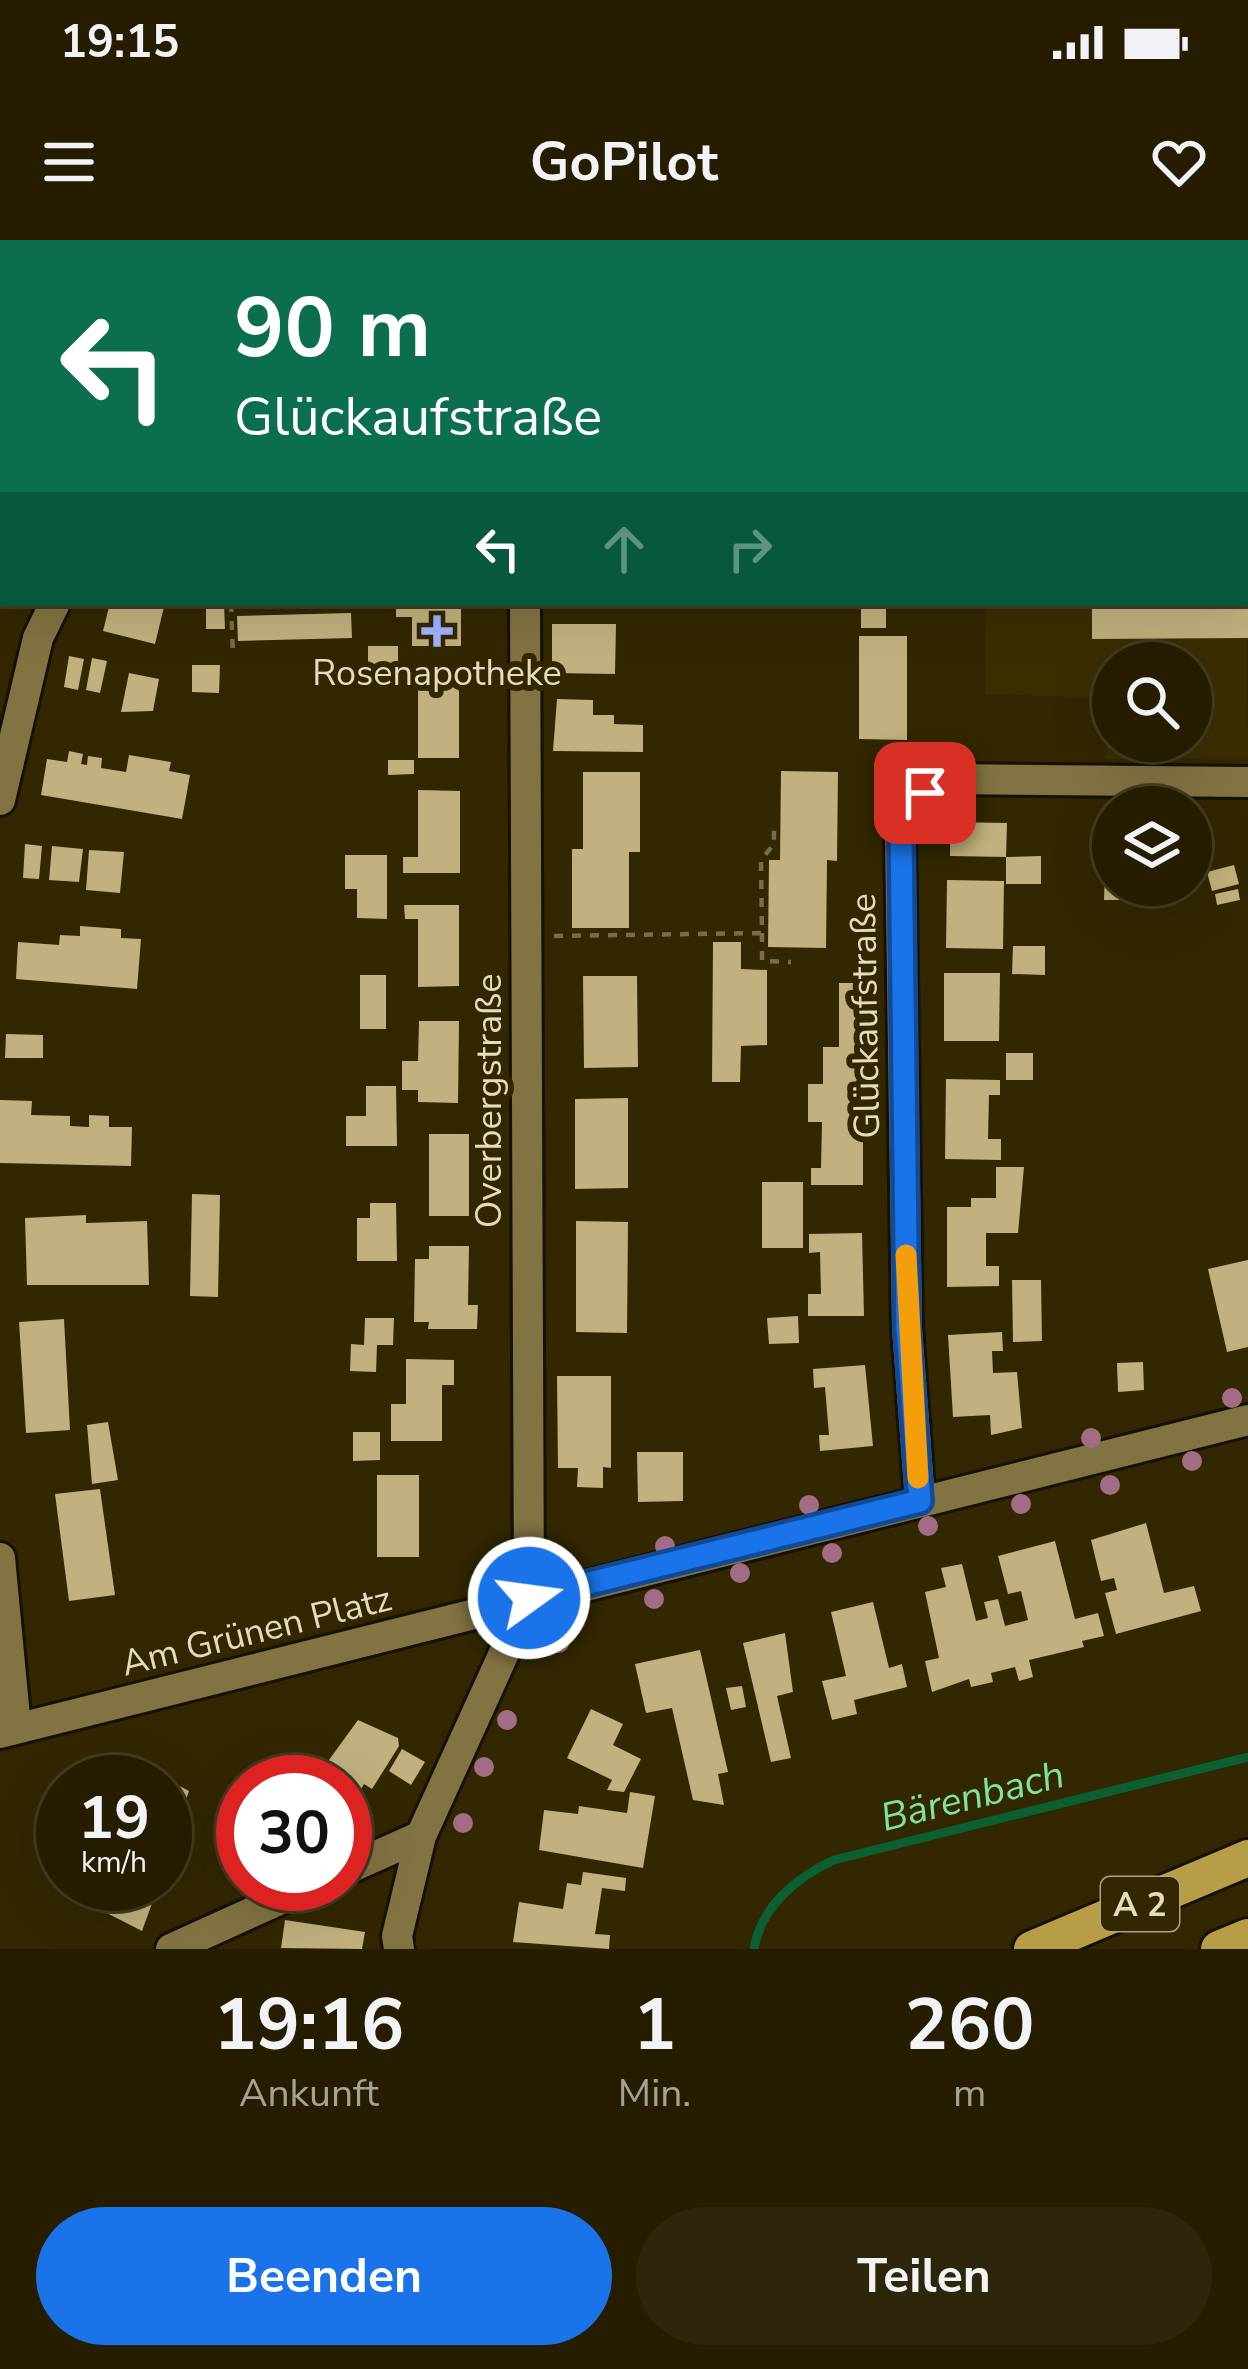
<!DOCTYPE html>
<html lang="de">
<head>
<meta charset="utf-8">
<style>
  :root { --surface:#261d01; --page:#2e260b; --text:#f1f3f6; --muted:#a4a299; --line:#423b23; --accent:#1a73e8 }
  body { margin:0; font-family:"Nunito Sans",sans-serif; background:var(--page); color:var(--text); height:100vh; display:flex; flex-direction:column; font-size:45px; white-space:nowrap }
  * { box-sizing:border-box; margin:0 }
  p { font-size:39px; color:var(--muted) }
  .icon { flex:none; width:66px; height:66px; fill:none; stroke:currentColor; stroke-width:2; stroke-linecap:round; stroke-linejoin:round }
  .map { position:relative; height:1709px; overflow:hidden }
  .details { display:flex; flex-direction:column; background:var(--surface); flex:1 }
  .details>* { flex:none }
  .guide { position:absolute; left:0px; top:0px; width:1248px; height:366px; box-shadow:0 12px 48px #0002,0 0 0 3px var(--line); background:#0b6e4f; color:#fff; overflow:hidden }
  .tools { position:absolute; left:1092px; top:402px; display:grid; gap:24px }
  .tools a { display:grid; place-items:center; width:120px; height:120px; border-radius:50%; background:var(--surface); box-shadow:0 12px 48px #0002,0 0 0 3px var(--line); font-size:60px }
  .speed { position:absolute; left:36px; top:1515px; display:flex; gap:24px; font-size:60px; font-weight:700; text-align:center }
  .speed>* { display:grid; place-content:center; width:156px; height:156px; border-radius:50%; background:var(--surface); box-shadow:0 12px 48px #0002,0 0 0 3px var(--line); line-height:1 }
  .speed small { font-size:30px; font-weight:400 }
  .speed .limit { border:18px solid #d22; background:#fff; color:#111 }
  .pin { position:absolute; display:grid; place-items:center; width:102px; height:102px; color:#fff; margin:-51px; border-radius:24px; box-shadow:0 6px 18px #0006 }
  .me { position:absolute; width:132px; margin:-66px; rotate:76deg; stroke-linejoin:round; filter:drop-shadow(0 0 9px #0008) }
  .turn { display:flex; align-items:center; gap:42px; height:252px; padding:0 36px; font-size:54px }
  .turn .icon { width:156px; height:156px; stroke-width:2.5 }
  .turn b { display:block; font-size:84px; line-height:102px }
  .lanes { display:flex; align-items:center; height:114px; padding:0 36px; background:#0003; justify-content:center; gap:60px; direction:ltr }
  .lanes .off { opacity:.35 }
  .eta { display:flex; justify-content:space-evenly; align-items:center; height:204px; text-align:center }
  .eta b { font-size:72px; font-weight:700; line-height:84px }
  .action { display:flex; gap:24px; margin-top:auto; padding:24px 36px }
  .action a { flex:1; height:138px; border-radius:72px; background:var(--accent); color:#fff; font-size:48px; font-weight:700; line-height:138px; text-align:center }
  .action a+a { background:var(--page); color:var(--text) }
  .status { display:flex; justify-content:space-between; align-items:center; height:84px; padding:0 60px; background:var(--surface); direction:ltr }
  .status svg { height:33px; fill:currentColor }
  header { display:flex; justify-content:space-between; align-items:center; height:156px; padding:0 36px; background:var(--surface); font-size:54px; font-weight:700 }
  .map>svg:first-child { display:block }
  .built { fill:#3a2e00; fill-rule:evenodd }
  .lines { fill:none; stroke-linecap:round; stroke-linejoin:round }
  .stream { stroke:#0b5f32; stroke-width:9 }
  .building { fill:#c0b17e }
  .street-casing { stroke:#171000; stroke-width:36 }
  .secondary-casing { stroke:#171000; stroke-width:36 }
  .highway-casing { stroke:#171000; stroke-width:42 }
  .path { stroke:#776d4c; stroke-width:4.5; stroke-dasharray:9 9; stroke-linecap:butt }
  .street { stroke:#827342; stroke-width:30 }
  .secondary { stroke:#827342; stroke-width:30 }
  .highway { stroke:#b79d45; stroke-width:36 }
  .tree { fill:#a26d84 }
  .route-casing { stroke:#114b97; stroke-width:30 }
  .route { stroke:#1a73e8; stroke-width:21 }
  .slow { stroke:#f59e0b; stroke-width:21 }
  .poi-dot { fill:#a0b3fd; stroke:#322701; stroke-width:4.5 }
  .labels { text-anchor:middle; stroke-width:12; stroke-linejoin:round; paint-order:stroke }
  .shield { fill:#322701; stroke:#aea588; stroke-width:3 }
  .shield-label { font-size:33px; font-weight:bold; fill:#e3dbc2 }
  .poi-label { font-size:36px; fill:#e3dbc2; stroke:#322701 }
  .street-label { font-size:36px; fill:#e3dbc2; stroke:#322701 }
  .water-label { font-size:39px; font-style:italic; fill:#7ee39e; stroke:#322701 }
</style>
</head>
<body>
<div class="status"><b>19:15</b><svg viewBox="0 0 49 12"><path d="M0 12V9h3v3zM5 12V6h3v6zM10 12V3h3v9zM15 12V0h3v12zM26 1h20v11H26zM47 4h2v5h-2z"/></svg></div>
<header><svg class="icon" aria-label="menu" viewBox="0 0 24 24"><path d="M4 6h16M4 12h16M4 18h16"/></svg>GoPilot<svg class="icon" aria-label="heart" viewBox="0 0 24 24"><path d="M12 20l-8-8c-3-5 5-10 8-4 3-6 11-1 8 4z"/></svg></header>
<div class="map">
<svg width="1248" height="1709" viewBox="0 0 1248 1709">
  <rect width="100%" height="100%" fill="#322701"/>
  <path class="built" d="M 1245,254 L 1248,518 L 1107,519 L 1107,458 L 985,454 L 986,363 L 1245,363 ZM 1113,423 L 1191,423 L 1191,501 L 1113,501 Z"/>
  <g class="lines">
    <path class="stream" d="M 754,1709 C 761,1666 797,1637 834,1620 L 1248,1517"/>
  </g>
  <path class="building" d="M 110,363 L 165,363 L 155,404 L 103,391 Z
    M 206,363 L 224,364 L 225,389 L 206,389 Z
    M 396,363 L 461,363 L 461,406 L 412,406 L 412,377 L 396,377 Z
    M 861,363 L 886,363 L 886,388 L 861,388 Z
    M 1248,363 L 1248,398 L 1092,399 L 1092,364 Z
    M 351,373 L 352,398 L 238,401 L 237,376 Z
    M 552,384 L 616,384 L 615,434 L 552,433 Z
    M 859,396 L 907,396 L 907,500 L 859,499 Z
    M 368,406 L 398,406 L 398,447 L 368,447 Z
    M 69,416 L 84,419 L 78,450 L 64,447 Z
    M 92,418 L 107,421 L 100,453 L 86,450 Z
    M 192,425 L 220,425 L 219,453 L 192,452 Z
    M 129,433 L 159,439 L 153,471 L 121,472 Z
    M 418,438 L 459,438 L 459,518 L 418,518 Z
    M 557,459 L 593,460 L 593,475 L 614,475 L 614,484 L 643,485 L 643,512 L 553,511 Z
    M 69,511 L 83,514 L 81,524 L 87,525 L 88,516 L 102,518 L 101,528 L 126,532 L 129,515 L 171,522 L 169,531 L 190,535 L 182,579 L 41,555 L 47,519 L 67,522 Z
    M 388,520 L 414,520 L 414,534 L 388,535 Z
    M 781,531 L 838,532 L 837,621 L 827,620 L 826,708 L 768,707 L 769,620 L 780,620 Z
    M 583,532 L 640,532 L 640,612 L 629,612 L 629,688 L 572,688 L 572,609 L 583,609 Z
    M 418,550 L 460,551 L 460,633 L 403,633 L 403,617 L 418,617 Z
    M 1191,580 L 1208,580 L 1207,622 L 1191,622 Z
    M 950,582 L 1007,583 L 1006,617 L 1041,616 L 1041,644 L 1006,644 L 1006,617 L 950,616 Z
    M 25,604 L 42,606 L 39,639 L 23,638 Z
    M 52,606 L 83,609 L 79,642 L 49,640 Z
    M 89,610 L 124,612 L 120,653 L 86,650 Z
    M 345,615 L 387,615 L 387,679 L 357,678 L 357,649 L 345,649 Z
    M 1234,625 L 1239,644 L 1212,651 L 1207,632 Z
    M 1105,632 L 1113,633 L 1113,645 L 1133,645 L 1133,660 L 1104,660 Z
    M 947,640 L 1004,641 L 1003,709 L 946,708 Z
    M 1238,649 L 1240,660 L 1217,665 L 1215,654 Z
    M 404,665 L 459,665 L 459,746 L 418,747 L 418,679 L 405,679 Z
    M 80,686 L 121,689 L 121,698 L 141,699 L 137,749 L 16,739 L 18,702 L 59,705 L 60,695 L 80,696 Z
    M 713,702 L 741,702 L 741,729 L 767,730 L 767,805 L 741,806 L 740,842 L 712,842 Z
    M 1013,706 L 1045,706 L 1045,735 L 1012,734 Z
    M 944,733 L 1000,733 L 999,801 L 944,801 Z
    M 360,735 L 386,735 L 386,789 L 360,789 Z
    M 583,736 L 637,736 L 638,827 L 584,828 Z
    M 839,743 L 865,743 L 865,807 L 861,844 L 854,844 L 854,866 L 863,866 L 863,945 L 811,945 L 811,928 L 821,928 L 822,882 L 808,882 L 808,844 L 823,844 L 823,807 L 839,807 Z
    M 419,781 L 459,781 L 458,863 L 418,862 L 418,850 L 402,850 L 402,821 L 418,821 Z
    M 6,794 L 43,795 L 43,818 L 5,818 Z
    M 1006,813 L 1033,813 L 1033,840 L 1006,840 Z
    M 946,839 L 1000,840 L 1000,855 L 989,855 L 988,899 L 1001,899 L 1001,920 L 945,919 Z
    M 366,846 L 396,846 L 397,906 L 346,906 L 346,876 L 366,876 Z
    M 628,858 L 628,948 L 575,949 L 575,859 Z
    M 0,860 L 32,861 L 31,875 L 70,876 L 70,886 L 89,887 L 89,875 L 109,876 L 109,887 L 132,887 L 131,926 L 0,923 Z
    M 429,894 L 469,894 L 469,976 L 429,976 Z
    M 996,927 L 1024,927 L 1018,993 L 986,993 L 986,1026 L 999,1026 L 999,1046 L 947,1047 L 947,967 L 971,967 L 971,958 L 996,958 Z
    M 762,942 L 803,942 L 803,1008 L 762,1008 Z
    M 192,954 L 220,955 L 218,1057 L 190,1056 Z
    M 370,963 L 396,963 L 397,1021 L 357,1021 L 357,978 L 370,978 Z
    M 86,975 L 86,983 L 147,981 L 149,1045 L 27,1045 L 25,978 Z
    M 576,981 L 628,982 L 627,1093 L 576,1092 Z
    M 862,993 L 864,1076 L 808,1076 L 808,1054 L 821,1054 L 820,1012 L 809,1013 L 809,994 Z
    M 429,1006 L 469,1006 L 468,1065 L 478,1065 L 477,1089 L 428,1089 L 429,1082 L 414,1082 L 415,1019 L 429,1019 Z
    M 1248,1020 L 1248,1107 L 1227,1112 L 1208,1029 Z
    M 1012,1040 L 1041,1040 L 1042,1101 L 1013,1102 Z
    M 798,1076 L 799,1103 L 769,1104 L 767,1078 Z
    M 365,1078 L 394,1078 L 393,1105 L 377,1105 L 376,1132 L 350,1131 L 351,1104 L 364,1105 Z
    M 64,1079 L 70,1190 L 26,1193 L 19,1082 Z
    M 1002,1092 L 1003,1111 L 992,1111 L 993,1133 L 1017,1132 L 1022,1188 L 991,1195 L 990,1175 L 953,1177 L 948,1095 Z
    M 406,1119 L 454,1120 L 454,1145 L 442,1145 L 442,1201 L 391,1201 L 391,1164 L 406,1164 Z
    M 1143,1122 L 1144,1150 L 1118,1152 L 1117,1123 Z
    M 865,1125 L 873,1206 L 820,1211 L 819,1195 L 829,1195 L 825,1147 L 814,1148 L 813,1129 Z
    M 557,1136 L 611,1136 L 611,1228 L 603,1227 L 603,1248 L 577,1247 L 578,1228 L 558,1228 Z
    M 108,1182 L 118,1240 L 92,1244 L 87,1185 Z
    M 353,1192 L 380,1192 L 380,1220 L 353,1221 Z
    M 637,1212 L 683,1212 L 683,1261 L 638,1262 Z
    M 377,1235 L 419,1235 L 419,1317 L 377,1317 Z
    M 100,1249 L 115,1355 L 69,1361 L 55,1254 Z
    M 1146,1283 L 1164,1353 L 1194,1346 L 1201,1371 L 1116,1394 L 1105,1353 L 1117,1350 L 1114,1338 L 1101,1341 L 1091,1300 Z
    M 1055,1301 L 1075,1379 L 1098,1373 L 1104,1396 L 1082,1401 L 1084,1407 L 1029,1420 L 1033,1437 L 1019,1441 L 1015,1427 L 991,1433 L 993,1442 L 971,1447 L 969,1439 L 932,1452 L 925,1421 L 939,1418 L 925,1352 L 946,1347 L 941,1328 L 962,1324 L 976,1381 L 988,1378 L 984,1362 L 998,1359 L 1005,1386 L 1028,1380 L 1021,1351 L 1008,1354 L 998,1316 Z
    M 873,1362 L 889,1428 L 902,1424 L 907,1447 L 854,1460 L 857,1474 L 832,1480 L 822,1441 L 846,1436 L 831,1372 Z
    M 785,1393 L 793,1452 L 777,1456 L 791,1518 L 771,1522 L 743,1403 Z
    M 700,1410 L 728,1532 L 718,1534 L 724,1565 L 693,1560 L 672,1468 L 646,1473 L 635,1424 Z
    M 742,1446 L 746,1467 L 731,1470 L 726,1448 Z
    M 591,1469 L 623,1484 L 613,1505 L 641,1519 L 624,1552 L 607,1550 L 612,1540 L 567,1518 Z
    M 358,1480 L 398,1498 L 399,1506 L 372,1549 L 364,1544 L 345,1575 L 345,1542 L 313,1542 Z
    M 402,1509 L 425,1522 L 411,1545 L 389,1531 Z
    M 151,1531 L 189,1551 L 165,1621 L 165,1542 L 145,1542 Z
    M 630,1552 L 655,1556 L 643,1628 L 539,1610 L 544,1570 L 578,1574 L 579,1566 L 627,1573 Z
    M 583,1632 L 626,1638 L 625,1651 L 602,1648 L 595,1694 L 610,1695 L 609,1709 L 513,1702 L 519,1662 L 563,1669 L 567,1643 L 581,1645 Z
    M 112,1644 L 159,1644 L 142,1691 L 99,1669 Z
    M 285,1680 L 365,1692 L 362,1709 L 281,1708 Z"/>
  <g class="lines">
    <defs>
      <path id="street" d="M 522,0 L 523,3
        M 1148,0 L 1148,3
        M 53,3 L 54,0
        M 0,111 L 3,105
        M 0,560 L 38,398 L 55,363
        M 920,1261 L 907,1088 L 900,590 L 925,553 L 946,539 L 1248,542
        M 0,1318 L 16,1488
        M 0,1493 L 1248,1180
        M 345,1630 L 421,1596
        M 171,1709 L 314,1644
        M 399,1709 L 397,1696 L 421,1596 L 529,1358 L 525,363"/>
      <path id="secondary" d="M 1245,75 L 1248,74
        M 0,167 L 3,167"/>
      <path id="highway" d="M 1032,1709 L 1248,1618
        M 1219,1709 L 1248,1697"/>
    </defs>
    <use href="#street" class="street-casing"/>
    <use href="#secondary" class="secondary-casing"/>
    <use href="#highway" class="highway-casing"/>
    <path class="path" d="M 127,0 L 134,3
      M 231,363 L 233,416
      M 762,693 L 762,721 L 791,722
      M 554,696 L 762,693 L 761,620 L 774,604 L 774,582"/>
    <use href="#street" class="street"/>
    <use href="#secondary" class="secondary"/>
    <use href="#highway" class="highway"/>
  </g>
  <g class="tree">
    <circle cx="1232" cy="1158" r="10"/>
    <circle cx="1091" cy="1198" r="10"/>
    <circle cx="1192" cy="1221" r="10"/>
    <circle cx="1110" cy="1245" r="10"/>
    <circle cx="1021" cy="1264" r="10"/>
    <circle cx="809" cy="1265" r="10"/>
    <circle cx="928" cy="1286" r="10"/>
    <circle cx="665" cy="1306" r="10"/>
    <circle cx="832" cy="1313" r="10"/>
    <circle cx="740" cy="1333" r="10"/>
    <circle cx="654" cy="1359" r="10"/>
    <circle cx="559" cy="1403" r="10"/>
    <circle cx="507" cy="1480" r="10"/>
    <circle cx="484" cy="1527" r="10"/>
    <circle cx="463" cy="1583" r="10"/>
  </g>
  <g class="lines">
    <defs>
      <path id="route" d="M 529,1358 L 920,1261 L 907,1088 L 901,590 L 925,553"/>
    </defs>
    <use href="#route" class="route-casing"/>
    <use href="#route" class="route"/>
    <path class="slow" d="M 906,1015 L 918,1238"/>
  </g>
  <path class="poi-dot" d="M431 373h12v12h12v12h-12v12h-12v-12h-12v-12h12z"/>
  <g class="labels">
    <rect class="shield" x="1101" y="1637" width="78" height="54" rx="9"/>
    <g class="shield-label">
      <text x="1140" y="1676">A 2</text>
    </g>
    <g class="poi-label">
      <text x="437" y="445">Rosenapotheke</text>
    </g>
    <g class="street-label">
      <text transform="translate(864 776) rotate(-91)" y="13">Glückaufstraße</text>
      <text transform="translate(488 861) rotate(-90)" y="13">Overbergstraße</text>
      <text transform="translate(256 1390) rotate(-14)" y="13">Am Grünen Platz</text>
    </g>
    <g class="water-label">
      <text transform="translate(972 1555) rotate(-14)" y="14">Bärenbach</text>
    </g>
  </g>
</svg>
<div class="tools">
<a><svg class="icon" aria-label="search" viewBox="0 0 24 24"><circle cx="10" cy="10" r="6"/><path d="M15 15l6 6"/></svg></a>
<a><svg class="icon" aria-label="layers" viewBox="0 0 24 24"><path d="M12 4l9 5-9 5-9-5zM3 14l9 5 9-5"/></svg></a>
</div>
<div class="speed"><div>19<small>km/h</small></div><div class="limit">30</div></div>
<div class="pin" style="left:925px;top:553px;background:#d93025"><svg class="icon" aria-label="arrive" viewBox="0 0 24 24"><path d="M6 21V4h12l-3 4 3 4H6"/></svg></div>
<svg class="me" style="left:529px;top:1358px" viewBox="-20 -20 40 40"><circle r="17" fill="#1a73e8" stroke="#fff" stroke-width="3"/><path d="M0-11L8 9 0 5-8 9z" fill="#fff"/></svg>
<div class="guide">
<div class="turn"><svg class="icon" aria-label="left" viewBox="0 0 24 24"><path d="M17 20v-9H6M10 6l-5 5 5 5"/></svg><div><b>90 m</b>Glückaufstraße</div></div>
<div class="lanes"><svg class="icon" aria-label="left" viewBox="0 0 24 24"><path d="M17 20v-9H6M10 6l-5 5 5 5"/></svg><svg class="icon off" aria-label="ahead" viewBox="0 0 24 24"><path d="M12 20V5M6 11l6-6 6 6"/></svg><svg class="icon off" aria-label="right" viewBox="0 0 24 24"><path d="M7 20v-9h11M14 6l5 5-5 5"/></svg></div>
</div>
</div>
<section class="details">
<div class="eta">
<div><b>19:16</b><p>Ankunft</p></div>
<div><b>1</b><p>Min.</p></div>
<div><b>260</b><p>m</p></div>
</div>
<div class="action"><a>Beenden</a><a>Teilen</a></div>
</section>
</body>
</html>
